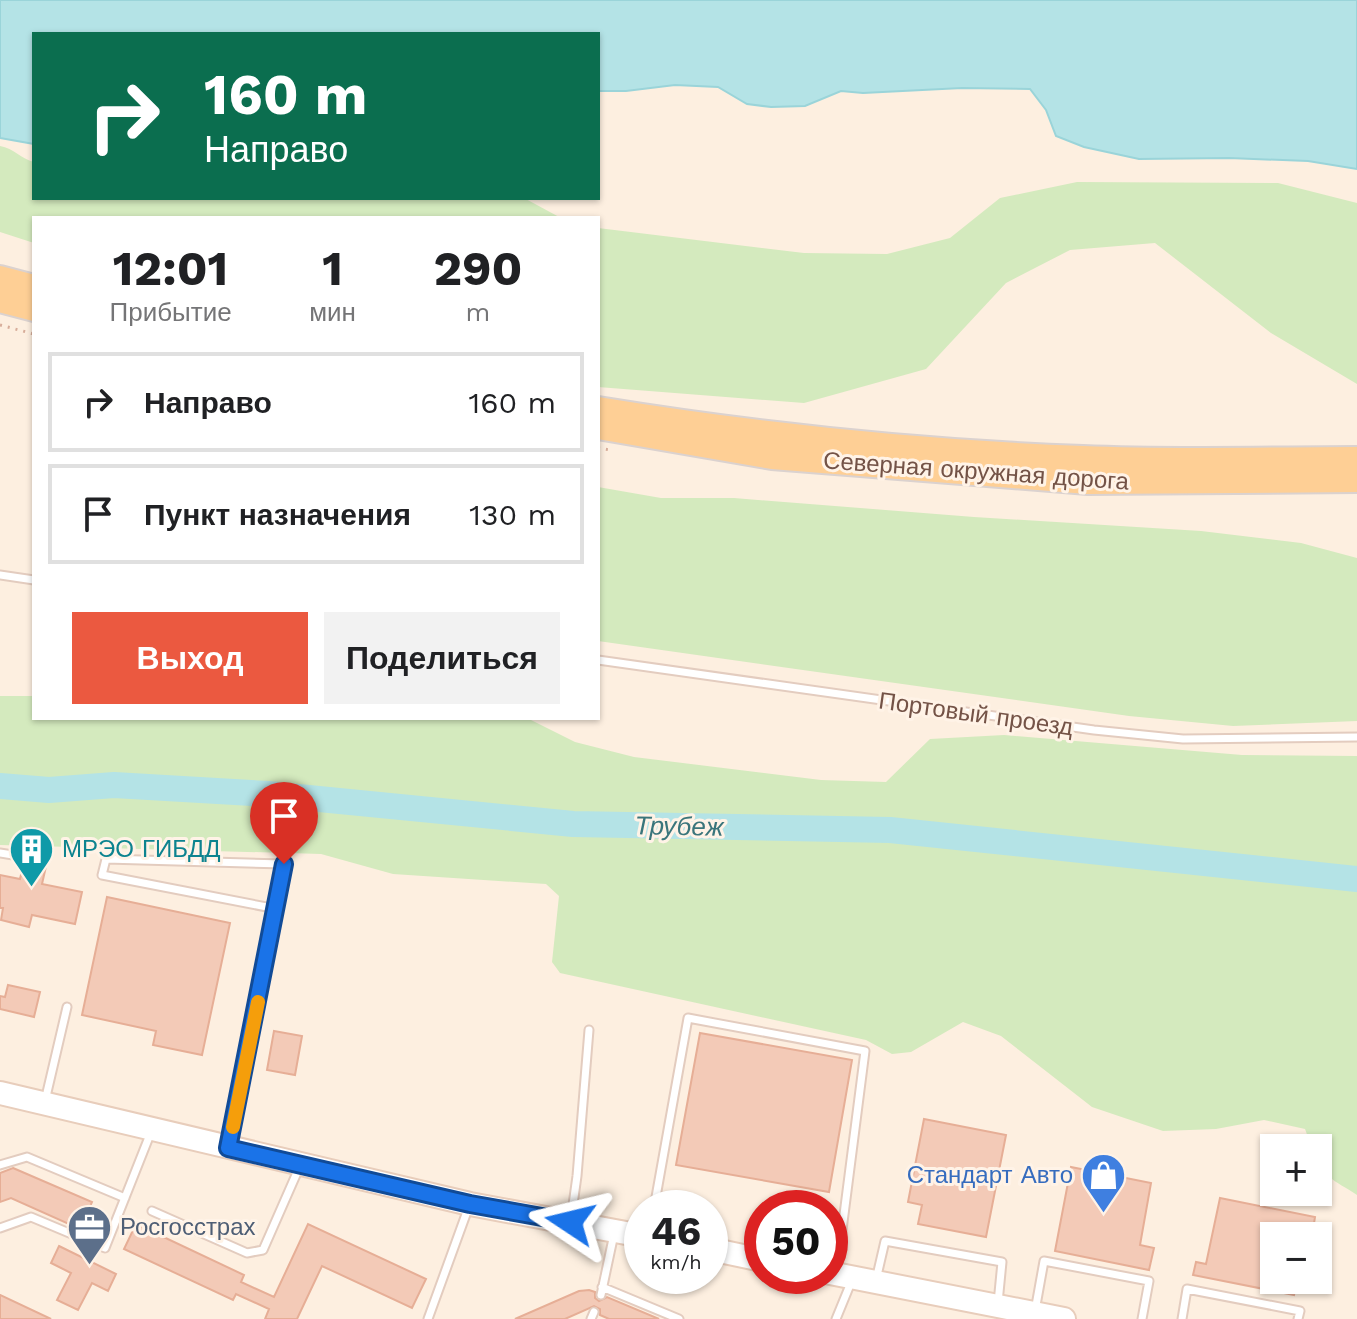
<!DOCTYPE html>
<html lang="ru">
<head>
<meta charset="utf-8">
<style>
  :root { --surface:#fff; --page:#f2f2f2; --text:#202124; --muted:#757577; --line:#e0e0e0; --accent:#eb5940 }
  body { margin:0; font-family:"Work Sans",sans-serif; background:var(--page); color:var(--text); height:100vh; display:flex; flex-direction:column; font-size:30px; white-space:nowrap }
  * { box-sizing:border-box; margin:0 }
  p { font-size:26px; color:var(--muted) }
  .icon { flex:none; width:44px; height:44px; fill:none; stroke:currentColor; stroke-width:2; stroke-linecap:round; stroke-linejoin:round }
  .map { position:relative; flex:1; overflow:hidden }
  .details { position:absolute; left:32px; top:216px; width:568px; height:504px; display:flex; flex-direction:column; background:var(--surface); border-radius:0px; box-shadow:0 2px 6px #0004 }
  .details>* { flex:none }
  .hud { position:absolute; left:32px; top:32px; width:568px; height:168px; border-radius:0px; box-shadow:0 2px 6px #0004; background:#0b6e4f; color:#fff; overflow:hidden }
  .controls { position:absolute; left:1260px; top:1134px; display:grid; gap:16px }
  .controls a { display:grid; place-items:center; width:72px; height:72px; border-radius:0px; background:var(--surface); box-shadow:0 2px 6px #0004; font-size:40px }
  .speed { position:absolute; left:624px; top:1190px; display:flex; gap:16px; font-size:40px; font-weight:700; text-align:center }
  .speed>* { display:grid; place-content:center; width:104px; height:104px; border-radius:50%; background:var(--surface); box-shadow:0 2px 6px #0004; line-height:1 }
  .speed small { font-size:20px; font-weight:400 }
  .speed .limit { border:12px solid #d22; background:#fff; color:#111 }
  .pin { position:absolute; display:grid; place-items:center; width:68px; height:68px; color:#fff; margin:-82px -34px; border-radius:50% 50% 50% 0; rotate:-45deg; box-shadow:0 0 8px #0007 }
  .pin .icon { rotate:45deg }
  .me { position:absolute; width:88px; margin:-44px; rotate:280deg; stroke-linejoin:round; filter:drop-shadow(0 0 6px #0008) }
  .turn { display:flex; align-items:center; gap:28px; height:168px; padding:0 40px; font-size:36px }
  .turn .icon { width:104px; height:104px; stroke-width:2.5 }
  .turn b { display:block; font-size:56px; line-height:68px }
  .eta { display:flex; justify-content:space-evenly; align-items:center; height:136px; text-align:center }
  .eta b { font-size:48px; font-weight:700; line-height:56px }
  .cta { display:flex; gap:16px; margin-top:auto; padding:16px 40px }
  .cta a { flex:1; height:92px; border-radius:0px; background:var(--accent); color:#fff; font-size:32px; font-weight:700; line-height:92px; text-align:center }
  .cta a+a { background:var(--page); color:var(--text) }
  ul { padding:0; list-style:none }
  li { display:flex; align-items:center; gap:24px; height:100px; margin:0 16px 12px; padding:0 24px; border:4px solid var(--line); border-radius:0px }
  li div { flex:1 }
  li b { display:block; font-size:30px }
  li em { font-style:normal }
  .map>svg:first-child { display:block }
  .green { fill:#d4eabe }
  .water { fill:#b4e3e6; stroke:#9ad4d9; stroke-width:2 }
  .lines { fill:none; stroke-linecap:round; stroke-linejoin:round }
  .river { stroke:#b4e3e6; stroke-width:26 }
  .building { fill:#f3cab7; stroke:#e6ae96; stroke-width:2 }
  .lane-casing { stroke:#e3ccbf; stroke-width:11 }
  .secondary-casing { stroke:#e8cdbb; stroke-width:26 }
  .primary-casing { stroke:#dbd2cf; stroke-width:28 }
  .path { stroke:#d7ad9a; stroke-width:3; stroke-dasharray:2 6; stroke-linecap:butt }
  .lane { stroke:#fff; stroke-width:7 }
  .secondary { stroke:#fff; stroke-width:22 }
  .primary { stroke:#fecf95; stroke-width:24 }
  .route-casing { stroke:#114b97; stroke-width:20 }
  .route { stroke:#1a73e8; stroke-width:14 }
  .slow { stroke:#f59e0b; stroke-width:14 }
  .labels { text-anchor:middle; stroke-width:6; stroke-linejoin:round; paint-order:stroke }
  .street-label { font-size:24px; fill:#745347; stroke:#fff3e7 }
  .culture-label { font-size:24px; fill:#0d838f; stroke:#fff3e7; text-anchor:start }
  .shop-label { font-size:24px; fill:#366cbe; stroke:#fff3e7; text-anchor:end }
  .service-label { font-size:24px; fill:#4e5e75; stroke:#fff3e7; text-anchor:start }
  .water-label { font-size:26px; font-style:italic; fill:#3a757b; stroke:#fff3e7 }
</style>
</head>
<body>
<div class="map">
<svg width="1357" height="1319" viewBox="0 0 1357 1319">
  <rect width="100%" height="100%" fill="#fdefe0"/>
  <path class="green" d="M 0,146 C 14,148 21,159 34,162 L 34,198 L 524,198 L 561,218 L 34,218 L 34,243 L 0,232 Z
    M 1077,182 L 1278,183 L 1357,203 L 1357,384 L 1271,333 L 1155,243 L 1070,250 L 1006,283 L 926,369 L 804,403 L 598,387 L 598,228 L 804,253 L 887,254 L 950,238 L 1000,198 Z
    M 598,487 L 661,498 L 734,498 L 974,517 L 1201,531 L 1301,543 L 1357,558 L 1357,721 L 1233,726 L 1129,716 L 598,641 Z
    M 0,696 L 34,696 L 34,718 L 527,718 L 575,742 L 634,757 L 821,780 L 886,782 L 930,739 L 1004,735 L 1242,755 L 1357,756 L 1357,1195 C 1335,1180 1318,1177 1318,1148 L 1312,1148 L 1305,1129 L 1264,1120 L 1216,1129 L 1163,1131 L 1092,1107 L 1001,1036 L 963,1022 L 911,1052 L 892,1054 L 866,1040 L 560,973 L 552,962 L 559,896 L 546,884 L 393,874 L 321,854 L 0,845 Z"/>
  <path class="water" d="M 0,0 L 1357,0 L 1357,169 L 1308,161 L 1229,158 L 1139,159 L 1084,147 L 1056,136 L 1046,110 L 1030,89 L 962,88 L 863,93 L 841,91 L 805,106 L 771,107 L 747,104 L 718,87 L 675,85 L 626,91 L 598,91 L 598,34 L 34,34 L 34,144 L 0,138 Z"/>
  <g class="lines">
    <path class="river" d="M 0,786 L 49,790 L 114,785 L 268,794 L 573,824 L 890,830 L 1357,879"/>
  </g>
  <path class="building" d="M 25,858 L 47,862 L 42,884 L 82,892 L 75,924 L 32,915 L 29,927 L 1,920 L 3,908 L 0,908 L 0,875 L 20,879 Z
    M 107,897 L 230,923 L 202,1055 L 153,1045 L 156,1031 L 82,1015 Z
    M 8,985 L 40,992 L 34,1017 L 0,1009 L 0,996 L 5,997 Z
    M 274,1031 L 302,1036 L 295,1075 L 267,1070 Z
    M 700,1033 L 852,1060 L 829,1192 L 676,1165 Z
    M 924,1119 L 1006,1135 L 986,1237 L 918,1224 L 922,1205 L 908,1202 Z
    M 1071,1167 L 1151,1183 L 1140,1245 L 1154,1248 L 1149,1270 L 1055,1251 Z
    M 13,1168 L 92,1202 L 80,1229 L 11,1198 L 0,1202 L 0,1173 Z
    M 1220,1198 L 1315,1217 L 1312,1236 L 1274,1236 L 1274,1280 L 1297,1280 L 1294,1295 L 1193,1275 L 1196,1262 L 1206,1264 Z
    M 136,1224 L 244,1275 L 241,1282 L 274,1297 L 308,1224 L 426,1279 L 412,1308 L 322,1266 L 297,1319 L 265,1319 L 269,1309 L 236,1294 L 233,1300 L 124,1249 Z
    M 59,1246 L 116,1274 L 108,1291 L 92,1283 L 78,1310 L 57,1300 L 71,1273 L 51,1263 Z
    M 589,1290 L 595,1292 L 595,1298 L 599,1301 L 607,1297 L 659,1319 L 609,1319 L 600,1315 L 600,1309 L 594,1306 L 565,1319 L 515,1319 L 579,1291 Z
    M 0,1295 L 51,1319 L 0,1319 Z"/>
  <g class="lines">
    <defs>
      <path id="lane" d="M 0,575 L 34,580
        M 598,660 L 1094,730 L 1183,739 L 1357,737
        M 0,853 L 19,856
        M 45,1101 L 67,1007
        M 229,1142 L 277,909 L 102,875 L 106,859 L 284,864 L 277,909
        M 0,1165 L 27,1157 L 125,1198
        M 654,1208 L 688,1018 L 865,1051 L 837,1269
        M 152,1211 L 247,1253 L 263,1250 L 299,1168
        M 571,1219 L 577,1176 L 589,1030
        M 0,1228 L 31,1217 L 105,1248 L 151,1132
        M 876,1280 L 885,1241 L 1002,1262 L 998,1303
        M 602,1287 L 679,1319
        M 601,1295 L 614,1234
        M 1035,1311 L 1044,1261 L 1149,1281 L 1142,1319
        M 428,1319 L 469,1206
        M 591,1319 L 594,1312
        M 836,1319 L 852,1280
        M 1182,1319 L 1187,1289 L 1300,1311 L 1298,1319"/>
      <path id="secondary" d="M 0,1093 L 470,1204 L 642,1236
        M 710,1249 L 762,1260
        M 830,1273 L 1064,1319"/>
      <path id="primary" d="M 0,278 L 34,287
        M 0,300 L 34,309
        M 598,409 C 758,435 921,452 1083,458 C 1174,462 1266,459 1357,459
        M 598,427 L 772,457 L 1088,482 L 1357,480"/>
    </defs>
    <use href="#lane" class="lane-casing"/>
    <use href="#secondary" class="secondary-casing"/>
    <use href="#primary" class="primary-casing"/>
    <path class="path" d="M 0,325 L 34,334
      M 598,448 L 610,450"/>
    <use href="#lane" class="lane"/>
    <use href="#secondary" class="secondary"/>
    <use href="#primary" class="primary"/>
  </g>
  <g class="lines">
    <defs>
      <path id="route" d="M 284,864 L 228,1148 L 470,1204 L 570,1222"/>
    </defs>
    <use href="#route" class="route-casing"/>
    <use href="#route" class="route"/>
    <path class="slow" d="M 233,1127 L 258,1002"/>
  </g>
  <defs>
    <symbol id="building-pin" viewBox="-11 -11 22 30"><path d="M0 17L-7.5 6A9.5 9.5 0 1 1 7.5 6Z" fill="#0f9aa8" stroke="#fff3e7"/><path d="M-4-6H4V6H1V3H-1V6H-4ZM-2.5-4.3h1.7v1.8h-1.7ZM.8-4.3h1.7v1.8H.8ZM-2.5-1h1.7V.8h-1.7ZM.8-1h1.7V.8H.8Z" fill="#fff"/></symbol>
    <symbol id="shop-pin" viewBox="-11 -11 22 30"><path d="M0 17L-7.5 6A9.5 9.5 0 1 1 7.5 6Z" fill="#3f7fe0" stroke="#fff3e7"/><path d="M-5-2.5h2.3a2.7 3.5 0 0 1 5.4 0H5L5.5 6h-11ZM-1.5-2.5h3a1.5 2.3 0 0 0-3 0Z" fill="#fff"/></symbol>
    <symbol id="office-pin" viewBox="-11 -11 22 30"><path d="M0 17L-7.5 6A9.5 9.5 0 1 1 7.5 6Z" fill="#5c6f8a" stroke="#fff3e7"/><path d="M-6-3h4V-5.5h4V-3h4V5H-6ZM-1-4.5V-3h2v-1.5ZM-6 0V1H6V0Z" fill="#fff"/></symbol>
  </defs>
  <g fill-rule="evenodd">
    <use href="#building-pin" x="6" y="824" width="51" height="69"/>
    <use href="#shop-pin" x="1078" y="1150" width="51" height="69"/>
    <use href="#office-pin" x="64" y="1202" width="51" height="69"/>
  </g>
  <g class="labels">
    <g class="street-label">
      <text transform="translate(976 471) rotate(4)" y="8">Северная окружная дорога</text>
      <text transform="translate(976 714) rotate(8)" y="8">Портовый проезд</text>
    </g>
    <g class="culture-label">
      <text x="62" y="857">МРЭО ГИБДД</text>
    </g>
    <g class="shop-label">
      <text x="1073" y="1183">Стандарт Авто</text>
    </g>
    <g class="service-label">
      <text x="120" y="1235">Росгосстрах</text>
    </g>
    <g class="water-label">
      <text transform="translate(679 826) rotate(1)" y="9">Трубеж</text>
    </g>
  </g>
</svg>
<div class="controls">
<a>+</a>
<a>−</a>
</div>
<div class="speed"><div>46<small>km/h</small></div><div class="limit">50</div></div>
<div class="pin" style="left:284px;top:864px;background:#d93025"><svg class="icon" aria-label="arrive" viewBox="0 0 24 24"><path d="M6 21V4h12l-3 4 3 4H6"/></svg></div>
<svg class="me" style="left:570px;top:1222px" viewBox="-20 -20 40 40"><path d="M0-17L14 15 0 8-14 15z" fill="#1a73e8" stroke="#fff" stroke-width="4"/></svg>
<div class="hud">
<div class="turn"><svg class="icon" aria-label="right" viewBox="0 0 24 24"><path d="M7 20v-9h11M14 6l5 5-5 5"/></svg><div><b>160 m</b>Направо</div></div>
</div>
<section class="details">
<div class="eta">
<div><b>12:01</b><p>Прибытие</p></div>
<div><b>1</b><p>мин</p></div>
<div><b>290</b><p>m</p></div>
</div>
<ul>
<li><svg class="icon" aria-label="right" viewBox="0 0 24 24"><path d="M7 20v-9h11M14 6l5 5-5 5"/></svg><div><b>Направо</b></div><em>160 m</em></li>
<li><svg class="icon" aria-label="arrive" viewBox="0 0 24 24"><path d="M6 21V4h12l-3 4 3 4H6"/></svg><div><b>Пункт назначения</b></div><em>130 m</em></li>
</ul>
<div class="cta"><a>Выход</a><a>Поделиться</a></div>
</section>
</div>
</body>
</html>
